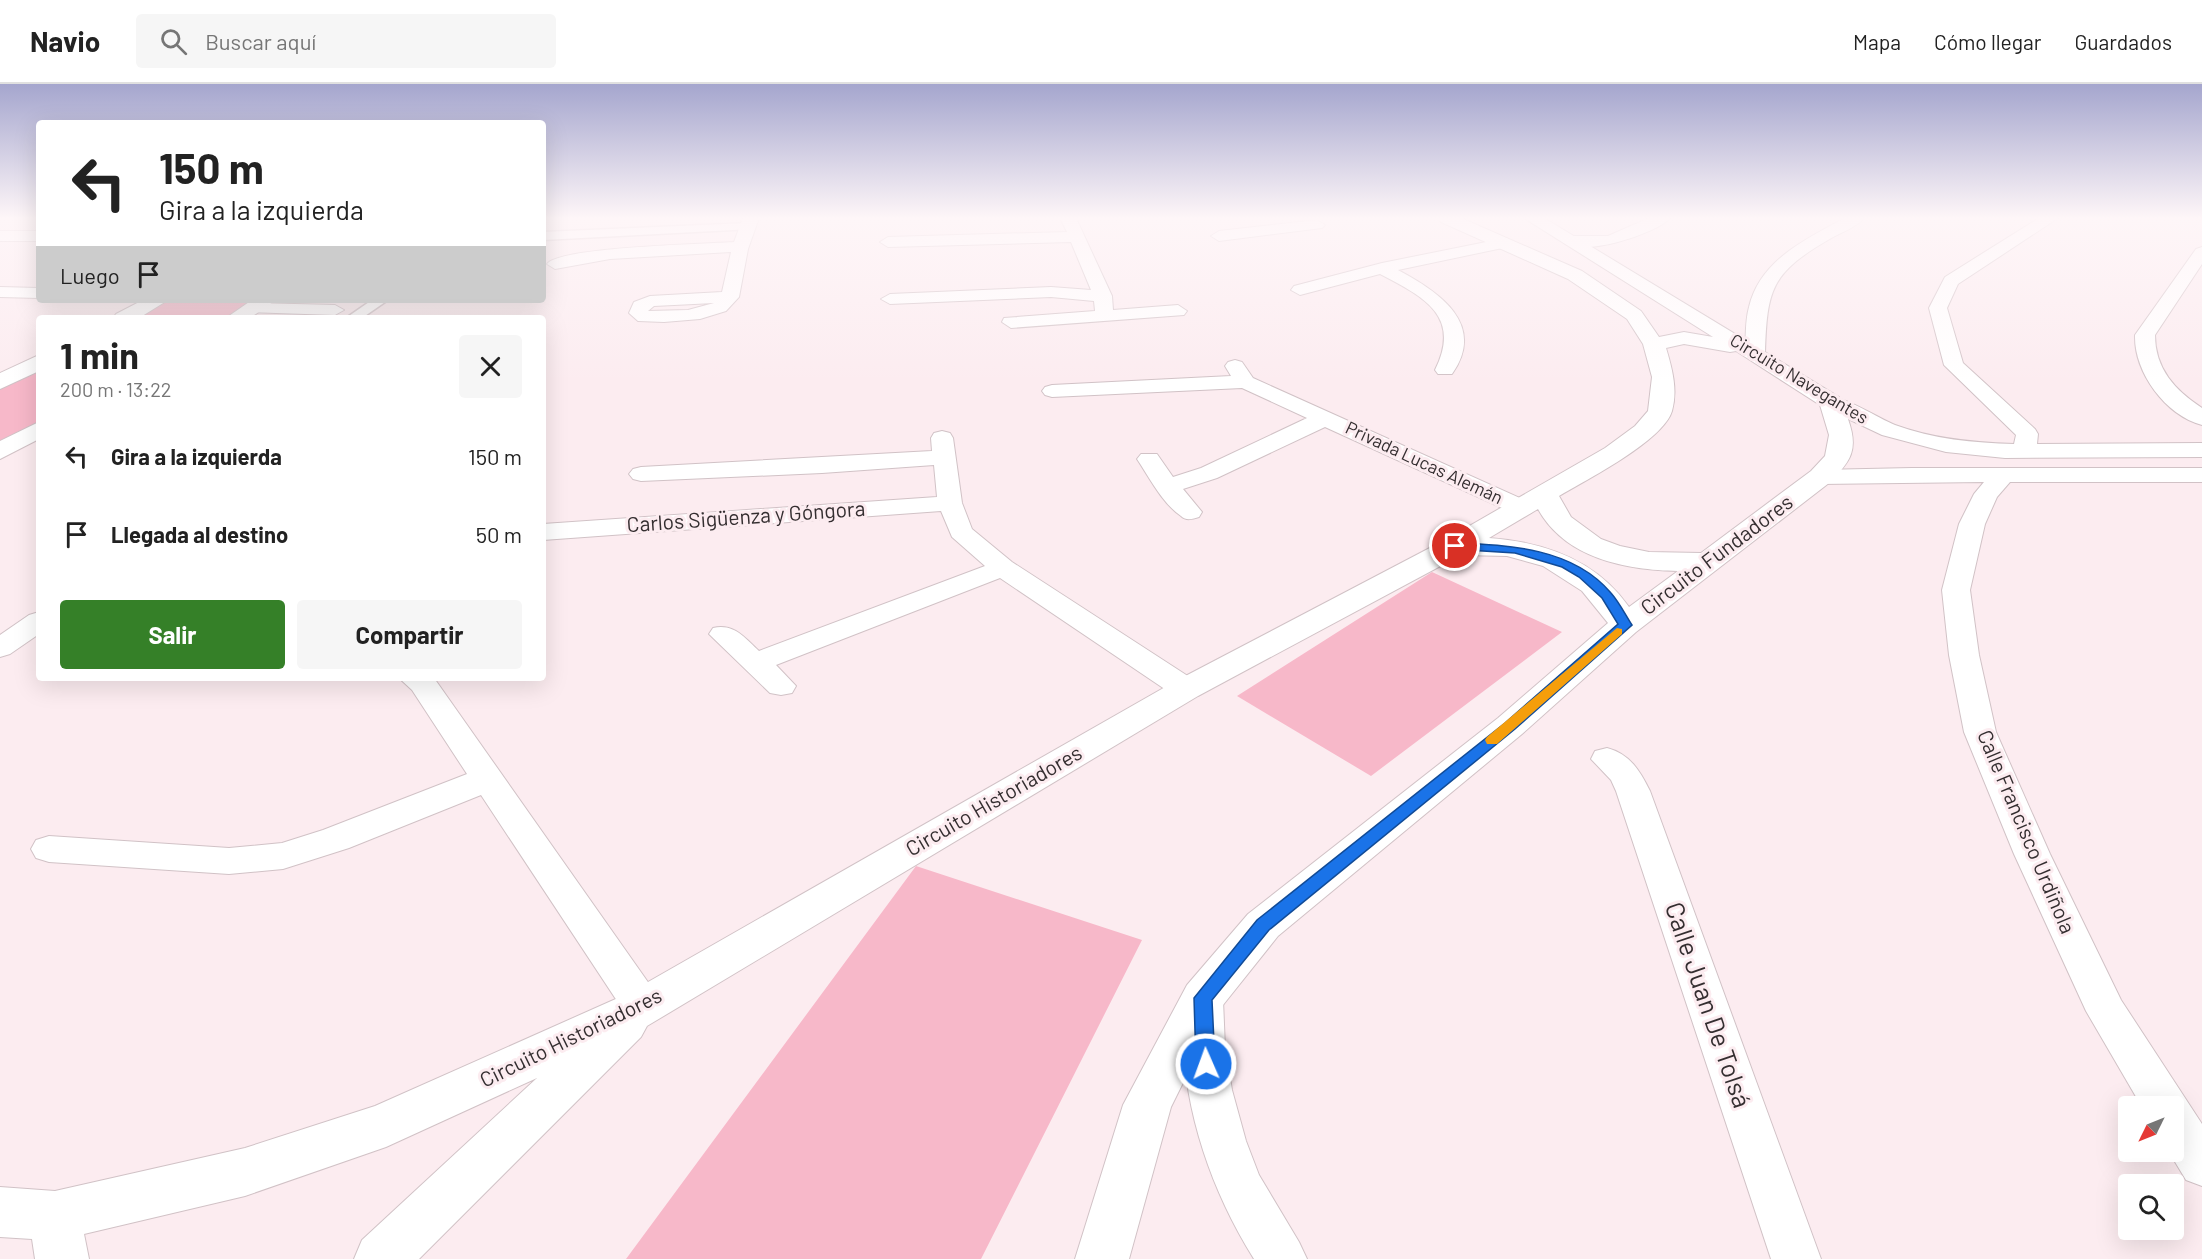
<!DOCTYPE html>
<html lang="es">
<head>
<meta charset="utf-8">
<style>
  :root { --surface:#fff; --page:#f6f6f6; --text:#222; --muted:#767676; --line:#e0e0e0; --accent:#358028 }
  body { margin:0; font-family:Barlow,sans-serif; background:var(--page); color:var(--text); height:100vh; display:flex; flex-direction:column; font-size:22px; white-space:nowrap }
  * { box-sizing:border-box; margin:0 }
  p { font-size:20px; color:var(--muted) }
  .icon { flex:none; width:33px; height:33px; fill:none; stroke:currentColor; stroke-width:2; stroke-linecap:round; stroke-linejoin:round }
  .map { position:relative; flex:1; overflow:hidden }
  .panel { position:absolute; left:36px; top:231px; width:510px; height:366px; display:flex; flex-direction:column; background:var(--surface); border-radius:6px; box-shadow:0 6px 24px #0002 }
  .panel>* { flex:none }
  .top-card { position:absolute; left:36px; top:36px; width:510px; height:183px; border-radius:6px; box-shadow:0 6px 24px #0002; background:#fff; color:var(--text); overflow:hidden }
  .needle { width:39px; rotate:227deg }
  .fabs { position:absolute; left:2118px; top:1012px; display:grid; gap:12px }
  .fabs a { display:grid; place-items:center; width:66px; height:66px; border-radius:6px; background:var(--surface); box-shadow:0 6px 24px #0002; font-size:30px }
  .pin { position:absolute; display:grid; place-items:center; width:51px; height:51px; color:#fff; margin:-26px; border:3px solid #fff; border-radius:50%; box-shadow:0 2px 6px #0007 }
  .me { position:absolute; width:66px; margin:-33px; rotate:358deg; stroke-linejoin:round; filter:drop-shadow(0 0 4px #0008) }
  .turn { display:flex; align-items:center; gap:21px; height:126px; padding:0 24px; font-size:27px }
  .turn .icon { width:78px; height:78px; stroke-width:2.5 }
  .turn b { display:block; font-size:42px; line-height:51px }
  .then { display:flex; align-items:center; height:57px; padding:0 24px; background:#0003; gap:12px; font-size:22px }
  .round { display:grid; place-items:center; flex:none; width:63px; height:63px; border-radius:6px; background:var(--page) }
  .summary { display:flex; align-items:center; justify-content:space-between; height:102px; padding:0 24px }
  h1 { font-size:36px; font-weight:700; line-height:45px }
  .button { display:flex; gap:12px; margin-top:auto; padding:12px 24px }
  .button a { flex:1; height:69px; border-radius:6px; background:var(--accent); color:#fff; font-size:24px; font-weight:700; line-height:69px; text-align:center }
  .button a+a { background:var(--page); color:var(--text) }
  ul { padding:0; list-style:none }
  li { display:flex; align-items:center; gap:18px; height:78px; padding:0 24px }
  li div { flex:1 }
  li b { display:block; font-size:22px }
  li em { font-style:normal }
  header { display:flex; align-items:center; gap:36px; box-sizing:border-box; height:84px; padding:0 30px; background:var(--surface); border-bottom:2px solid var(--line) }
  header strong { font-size:28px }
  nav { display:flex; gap:33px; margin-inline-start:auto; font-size:21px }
  .search { width:420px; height:54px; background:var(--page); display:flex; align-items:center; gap:15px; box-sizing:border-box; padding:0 21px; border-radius:6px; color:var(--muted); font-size:22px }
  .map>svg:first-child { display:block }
  .green { fill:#f7b8c9 }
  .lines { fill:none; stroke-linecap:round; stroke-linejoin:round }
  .pedestrian-casing { stroke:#d1c2c6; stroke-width:3 }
  .minor-casing { stroke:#d1c2c6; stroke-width:2 }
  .tertiary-casing { stroke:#d1c2c6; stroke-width:2 }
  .secondary-casing { stroke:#d1c2c6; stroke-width:2 }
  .pedestrian { fill:#fff; fill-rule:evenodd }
  .minor { fill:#fff; fill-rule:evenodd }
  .tertiary { fill:#fff; fill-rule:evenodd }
  .secondary { fill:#fff; fill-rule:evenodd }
  .route { fill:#1a73e8; stroke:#114b97; stroke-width:1.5 }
  .slow { fill:#f59e0b }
  .labels { text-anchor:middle; stroke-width:6; stroke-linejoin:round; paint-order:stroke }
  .far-street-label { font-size:18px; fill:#342e30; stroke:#fcecf0 }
  .street-label { font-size:21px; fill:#342e30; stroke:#fcecf0 }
  .near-street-label { font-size:26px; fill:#342e30; stroke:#fcecf0 }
</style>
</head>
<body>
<header>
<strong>Navio</strong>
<div class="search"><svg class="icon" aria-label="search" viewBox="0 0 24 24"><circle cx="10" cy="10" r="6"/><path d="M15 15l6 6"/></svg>Buscar aquí</div>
<nav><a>Mapa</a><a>Cómo llegar</a><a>Guardados</a></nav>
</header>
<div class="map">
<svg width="2202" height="1175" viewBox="0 0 2202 1175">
  <rect width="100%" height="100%" fill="#fcecf0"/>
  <path class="green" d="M 163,216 L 255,216 L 225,234 L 130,234 Z
    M 39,283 L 39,339 L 0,362 L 0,304 Z
    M 1432,488 L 1562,548 L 1371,692 L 1237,612 Z
    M 916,782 L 1142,856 L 981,1175 L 626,1175 Z"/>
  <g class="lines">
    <defs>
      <path id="pedestrian" d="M 748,139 L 752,141 L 752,145 L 543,156 L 543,148 Z
        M 372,216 L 388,216 L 362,234 L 346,234 Z"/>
      <path id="minor" d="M 743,134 L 759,134 L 748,165 L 739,213 L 726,227 L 700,235 L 664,238 L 638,237 L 629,229 L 634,218 L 650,212 L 722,208 L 731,168 L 610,175 L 555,185 L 547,180 C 559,163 706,160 734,158 ZM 714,219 L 688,226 L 648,227 L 654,222 Z
        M 1060,134 L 1076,134 L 1112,212 L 1113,226 L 1178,221 L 1187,227 L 1184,231 L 1011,244 L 1002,238 L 1004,234 L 1095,227 L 1094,217 L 1051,213 L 890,220 L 881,215 L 890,210 L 1051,203 L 1091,206 L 1071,158 L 888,163 L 880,158 L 888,153 L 1067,148 Z
        M 1649,134 L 1670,134 C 1656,150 1578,175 1562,157 L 1570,152 L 1608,152 Z
        M 1845,134 L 1864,134 C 1856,144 1839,149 1828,156 C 1771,189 1767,206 1765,269 L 1755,275 L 1748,273 L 1745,269 C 1746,254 1745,237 1749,223 C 1760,176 1806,155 1845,134 Z
        M 2039,134 L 2058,134 L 1958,200 L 1947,224 L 1963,279 L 2035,345 L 2038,350 L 2037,360 L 2202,359 L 2202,373 L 2005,374 L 1946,368 L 1882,351 L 1823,323 L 1820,318 L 1823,313 C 1841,309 1877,334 1895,341 C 1933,355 1974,359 2014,360 L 2016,351 L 1944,281 L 1929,224 L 1945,193 Z
        M 1317,136 L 1325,141 L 1322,144 L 1219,157 L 1211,152 L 1219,147 Z
        M 0,147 L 39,147 L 39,157 L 0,157 Z
        M 1506,154 L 1514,159 L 1512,162 L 1398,186 C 1439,208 1487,240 1452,290 L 1438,290 L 1435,286 C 1462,232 1424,213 1380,190 L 1300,211 L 1291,206 L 1294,202 L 1382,179 Z
        M 2202,163 L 2202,180 L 2155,251 C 2155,285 2175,306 2202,324 L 2202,341 C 2165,331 2134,288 2135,251 L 2196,165 Z
        M 0,203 L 39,204 L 39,214 L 0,213 Z
        M 253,219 L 335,221 L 344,226 L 335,231 L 247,228 L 244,224 L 247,220 Z
        M 1235,276 L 1242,278 L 1253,294 L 1531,419 L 1534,424 L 1531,429 L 1522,431 L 1513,429 L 1325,343 L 1217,394 L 1183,405 L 1202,428 L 1199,433 C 1193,435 1186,437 1181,432 C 1162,419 1149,393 1137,375 L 1141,370 L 1157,370 L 1173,393 L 1201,384 L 1307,334 L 1242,304 L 1052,313 L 1045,311 L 1042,307 L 1045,303 L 1052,301 L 1231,292 L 1225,282 L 1228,278 Z
        M 942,347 L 950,349 L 953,354 L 962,419 L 972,445 L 1012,478 L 1197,598 L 1201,605 L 1197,612 L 1186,614 L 1175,612 L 1000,494 L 776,581 L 796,602 L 792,609 L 781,611 L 770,609 L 709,550 L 713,544 C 734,539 745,554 759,567 L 985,482 L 952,453 L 941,427 L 543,456 L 543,440 L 937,413 L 934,381 L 822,389 L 641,397 L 633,395 L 629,390 L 633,385 L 641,383 L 932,367 L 931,354 L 934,349 Z
        M 1912,384 L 2202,384 L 2202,398 L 2010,398 L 1997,413 L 1985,440 L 1970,506 L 1979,571 L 1996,648 L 2050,770 L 2121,916 L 2202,1040 L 2202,1102 L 2186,1096 L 2169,1068 L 2174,1068 L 2174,1023 L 2142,1023 L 2086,927 L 2014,770 L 1964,648 L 1949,571 L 1942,506 L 1959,440 L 1974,410 L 1984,398 L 1820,400 L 1812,398 L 1808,393 L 1812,388 L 1820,386 Z
        M 39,528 L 39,550 L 10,570 L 0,573 L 0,551 L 29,531 Z
        M 399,594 L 434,594 L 657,911 L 663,923 L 657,935 L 643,940 L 629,935 L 481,711 L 349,764 L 283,785 L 229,790 L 49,778 L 36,774 L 31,765 L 36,756 L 49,752 L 229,764 L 282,759 L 323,746 L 467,690 L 412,606 Z
        M 1607,664 C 1630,670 1640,687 1650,707 L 1821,1175 L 1771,1175 L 1616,707 L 1611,696 L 1591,675 L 1595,667 Z
        M 1203,899 L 1217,904 L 1223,916 L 1225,964 L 1232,1006 L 1246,1057 L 1259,1091 L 1299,1158 L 1307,1175 L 1254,1175 C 1212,1108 1184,1028 1183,949 C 1183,933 1181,919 1189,904 Z"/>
      <path id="tertiary" d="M 1439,134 L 1461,134 L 1582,187 L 1641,227 L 1659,253 L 1684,248 L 1713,253 L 1524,134 L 1544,134 L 1839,313 C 1844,320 1846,328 1848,335 C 1859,366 1851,377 1829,399 L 1636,548 L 1522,650 L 1278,852 L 1219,926 L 1171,1023 L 1129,1175 L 1075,1175 L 1123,1021 L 1187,901 L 1248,830 L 1498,634 L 1608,539 L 1582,507 L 1543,482 L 1507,472 L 1461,471 L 1198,612 L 647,942 L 641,953 L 419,1175 L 354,1175 L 362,1156 L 537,994 L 386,1063 L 245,1112 L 84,1150 L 89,1175 L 35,1175 L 32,1155 L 0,1153 L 0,1103 L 55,1107 L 245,1064 L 375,1022 L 627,910 L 1174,598 L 1445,456 L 1605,364 L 1635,342 L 1648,327 L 1652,293 L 1643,260 L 1627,235 L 1568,195 L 1441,138 ZM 1684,260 L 1730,268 L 1736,267 L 1820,321 L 1829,351 L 1825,372 L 1811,387 L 1701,469 L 1649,468 L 1620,462 L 1601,455 L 1571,433 L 1559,412 C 1586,396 1663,357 1672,327 C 1678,306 1672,284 1666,264 ZM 1538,425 C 1565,474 1625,486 1678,487 L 1629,523 C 1596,476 1545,458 1489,454 Z"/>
      <path id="secondary" d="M 143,216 L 168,216 L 139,234 L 113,234 L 116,230 Z
        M 252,216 L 276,216 L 250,234 L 226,234 Z
        M 39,271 L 39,287 L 0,305 L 0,289 Z
        M 39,338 L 39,355 L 0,375 L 0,357 Z"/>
    </defs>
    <use href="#pedestrian" class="pedestrian-casing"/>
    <use href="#minor" class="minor-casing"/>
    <use href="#tertiary" class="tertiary-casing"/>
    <use href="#secondary" class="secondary-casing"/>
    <use href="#pedestrian" class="pedestrian"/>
    <use href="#minor" class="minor"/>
    <use href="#tertiary" class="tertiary"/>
    <use href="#secondary" class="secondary"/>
  </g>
  <linearGradient id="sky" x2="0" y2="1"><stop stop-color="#a5a6ce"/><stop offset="0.45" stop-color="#fef6f8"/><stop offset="1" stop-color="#fef6f8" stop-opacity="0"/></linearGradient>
  <rect width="2202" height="298" fill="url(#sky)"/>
  <path class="route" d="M 1455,459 C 1510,461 1573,464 1611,509 C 1619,518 1625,530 1632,541 L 1515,645 L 1269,846 L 1212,916 L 1215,980 L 1212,986 L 1206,988 L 1199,986 L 1196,980 L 1194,914 L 1257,836 L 1505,639 L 1618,540 L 1602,514 L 1579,493 L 1562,483 L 1515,469 L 1451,465 L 1449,462 Z"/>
  <path class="slow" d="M 1617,544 L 1622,545 L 1622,550 L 1497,660 L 1487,660 L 1485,656 L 1487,653 Z"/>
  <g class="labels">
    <g class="far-street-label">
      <text transform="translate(1799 295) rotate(31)" y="6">Circuito Navegantes</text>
      <text transform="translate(1424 379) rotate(25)" y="6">Privada Lucas Alemán</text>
    </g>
    <g class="street-label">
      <text transform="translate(746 433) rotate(-4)" y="7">Carlos Sigüenza y Góngora</text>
      <text transform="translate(1717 471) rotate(-37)" y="7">Circuito Fundadores</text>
      <text transform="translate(994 717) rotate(-30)" y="7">Circuito Historiadores</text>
      <text transform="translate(2026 748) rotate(67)" y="7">Calle Francisco Urdiñola</text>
      <text transform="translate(571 954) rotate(-26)" y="7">Circuito Historiadores</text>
    </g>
    <g class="near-street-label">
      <text transform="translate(1708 921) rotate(71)" y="9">Calle Juan De Tolsá</text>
    </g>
  </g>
</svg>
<div class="fabs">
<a><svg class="needle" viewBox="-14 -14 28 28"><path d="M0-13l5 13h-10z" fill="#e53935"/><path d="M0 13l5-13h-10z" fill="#767676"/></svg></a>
<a><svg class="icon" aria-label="search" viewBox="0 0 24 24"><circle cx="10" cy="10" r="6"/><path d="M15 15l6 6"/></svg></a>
</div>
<div class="pin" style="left:1455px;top:462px;background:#d93025"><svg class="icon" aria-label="arrive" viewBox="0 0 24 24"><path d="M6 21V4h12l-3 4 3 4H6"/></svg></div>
<svg class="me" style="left:1206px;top:980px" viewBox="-20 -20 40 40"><circle r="17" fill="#1a73e8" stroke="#fff" stroke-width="3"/><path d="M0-11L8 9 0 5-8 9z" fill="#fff"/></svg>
<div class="top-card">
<div class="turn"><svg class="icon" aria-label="left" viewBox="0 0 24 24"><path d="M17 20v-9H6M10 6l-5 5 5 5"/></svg><div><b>150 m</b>Gira a la izquierda</div></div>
<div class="then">Luego<svg class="icon" aria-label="arrive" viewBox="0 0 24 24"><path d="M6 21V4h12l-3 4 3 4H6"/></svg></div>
</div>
<section class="panel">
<div class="summary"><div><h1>1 min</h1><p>200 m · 13:22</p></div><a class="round"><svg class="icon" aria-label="close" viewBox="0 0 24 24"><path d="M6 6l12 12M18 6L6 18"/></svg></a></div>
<ul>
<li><svg class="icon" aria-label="left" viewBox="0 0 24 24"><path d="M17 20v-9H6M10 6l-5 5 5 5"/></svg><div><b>Gira a la izquierda</b></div><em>150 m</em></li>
<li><svg class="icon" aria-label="arrive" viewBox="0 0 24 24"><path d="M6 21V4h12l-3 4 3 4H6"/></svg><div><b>Llegada al destino</b></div><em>50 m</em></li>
</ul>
<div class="button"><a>Salir</a><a>Compartir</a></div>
</section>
</div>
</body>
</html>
